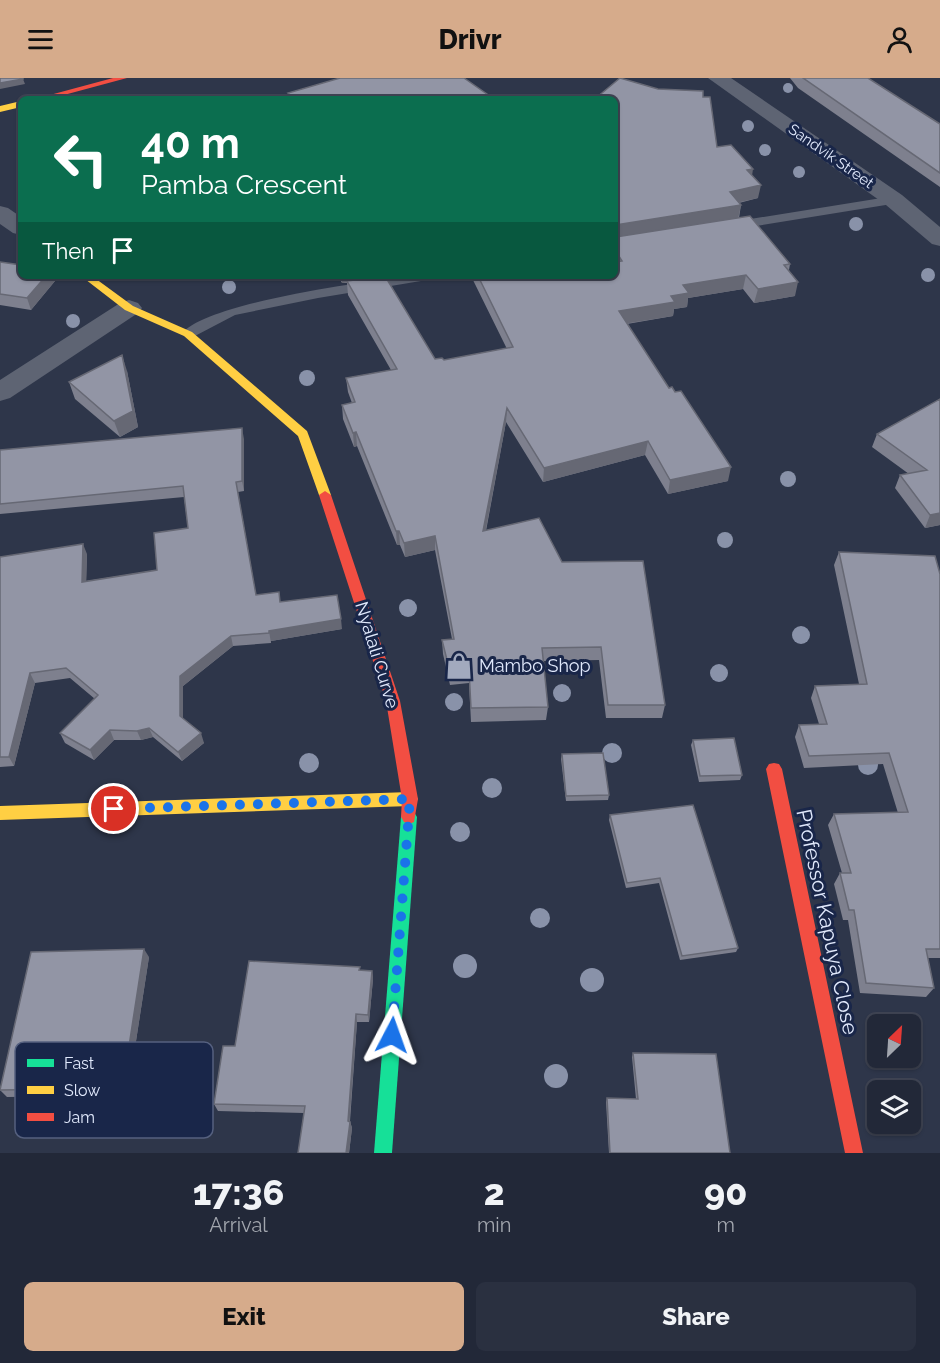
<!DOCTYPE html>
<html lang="en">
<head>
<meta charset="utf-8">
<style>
  :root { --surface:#222838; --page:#2a3040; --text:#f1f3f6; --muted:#a2a6ae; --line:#3f4453; --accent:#d6ab8b }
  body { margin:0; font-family:Raleway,sans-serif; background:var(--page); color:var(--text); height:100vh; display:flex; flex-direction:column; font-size:22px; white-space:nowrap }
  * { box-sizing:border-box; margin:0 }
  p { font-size:20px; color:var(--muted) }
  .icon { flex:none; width:33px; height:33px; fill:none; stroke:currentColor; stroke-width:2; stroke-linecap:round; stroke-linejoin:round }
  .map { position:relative; height:1075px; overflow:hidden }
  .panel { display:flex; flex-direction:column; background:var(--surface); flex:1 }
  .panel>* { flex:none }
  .guide { position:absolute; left:18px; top:18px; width:600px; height:183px; border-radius:9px; box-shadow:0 2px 4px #0004,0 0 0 2px var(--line); background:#0b6e4f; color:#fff; overflow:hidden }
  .needle { width:39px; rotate:25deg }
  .fabs { position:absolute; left:867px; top:936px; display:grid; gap:12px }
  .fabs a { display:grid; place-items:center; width:54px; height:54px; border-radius:9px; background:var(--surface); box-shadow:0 2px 4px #0004,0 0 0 2px var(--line); font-size:30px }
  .pin { position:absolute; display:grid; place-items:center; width:51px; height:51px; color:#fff; margin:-26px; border:3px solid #fff; border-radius:50%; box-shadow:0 2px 6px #0007 }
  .me { position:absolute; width:66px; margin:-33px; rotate:4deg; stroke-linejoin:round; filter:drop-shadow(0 0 4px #0008) }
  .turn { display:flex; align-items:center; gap:21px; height:126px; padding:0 24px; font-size:27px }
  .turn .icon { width:78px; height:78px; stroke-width:2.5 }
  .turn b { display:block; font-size:42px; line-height:51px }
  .then { display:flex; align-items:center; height:57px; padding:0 24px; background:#0003; gap:12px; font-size:22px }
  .eta { display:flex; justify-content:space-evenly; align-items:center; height:102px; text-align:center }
  .eta b { font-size:36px; font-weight:800; line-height:42px }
  .primary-button { display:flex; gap:12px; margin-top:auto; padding:12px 24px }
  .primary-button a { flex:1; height:69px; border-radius:9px; background:var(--accent); color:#111; font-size:24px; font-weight:800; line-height:69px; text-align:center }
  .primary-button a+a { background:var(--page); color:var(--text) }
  header { display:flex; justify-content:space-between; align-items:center; height:78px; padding:0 24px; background:var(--accent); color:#111; font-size:27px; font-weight:800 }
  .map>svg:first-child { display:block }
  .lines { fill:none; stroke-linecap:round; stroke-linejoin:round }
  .lane { fill:#5e6473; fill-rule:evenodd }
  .street { fill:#5e6473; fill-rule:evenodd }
  .fast { fill:#16e098; fill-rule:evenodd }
  .slow { fill:#ffcf43; fill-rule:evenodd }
  .jam { fill:#f24e42; fill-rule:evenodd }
  .tree { fill:#8992a9 }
  .wall { fill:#7e808e }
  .shaded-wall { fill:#666874 }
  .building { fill:#9295a5; stroke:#666874; stroke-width:1.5 }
  .route { stroke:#1a73e8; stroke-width:10; stroke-dasharray:0 18 }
  .labels { text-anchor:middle; stroke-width:6; stroke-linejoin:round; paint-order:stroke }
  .far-street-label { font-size:15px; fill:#e1e9fc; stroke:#192649 }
  .street-label { font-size:18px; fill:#e1e9fc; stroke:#192649 }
  .poi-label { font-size:18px; fill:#e1e9fc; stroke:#192649; text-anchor:start }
  .near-street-label { font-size:21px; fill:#e1e9fc; stroke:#192649 }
  .key { fill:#192649; stroke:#55607f; stroke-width:1.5 }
  .key-label { font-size:16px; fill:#e1e9fc }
</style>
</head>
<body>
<header><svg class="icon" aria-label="menu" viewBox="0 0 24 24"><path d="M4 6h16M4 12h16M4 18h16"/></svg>Drivr<svg class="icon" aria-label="person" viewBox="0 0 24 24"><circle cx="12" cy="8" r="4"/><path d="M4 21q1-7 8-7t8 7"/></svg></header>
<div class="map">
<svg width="940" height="1075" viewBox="0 0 940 1075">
  <rect width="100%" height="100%" fill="#2e364a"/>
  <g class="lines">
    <path class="lane" d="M 894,118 L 898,119 L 900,122 L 898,125 L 732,152 L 726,148 L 732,144 Z
      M 402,198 L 434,198 L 427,202 L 318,220 L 235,237 L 193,259 L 188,260 L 181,256 C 208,224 357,206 402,198 Z"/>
    <path class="street" d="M 708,0 L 731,0 L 902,117 L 940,149 L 940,168 L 932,166 L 886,127 Z
      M 0,128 L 8,130 L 21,139 L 21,157 L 13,155 L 0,146 Z
      M 129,222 L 138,225 L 142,230 L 138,235 L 10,320 L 0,323 L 0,302 L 120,225 Z"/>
    <path class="fast" d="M 409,732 L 414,734 L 417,739 L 392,1075 L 374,1075 L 401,739 L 404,734 Z"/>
    <path class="slow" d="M 21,23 L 21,29 L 0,34 L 0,28 Z
      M 81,198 L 92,198 L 133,228 L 192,254 L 307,353 L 331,417 L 329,420 L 325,421 L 319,417 L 298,358 L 184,258 L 125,232 Z
      M 410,714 L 415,716 L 418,721 L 415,726 L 410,728 L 0,742 L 0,728 Z"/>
    <path class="jam" d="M 113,0 L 127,0 L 49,21 L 35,21 Z
      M 325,413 L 331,417 L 400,623 L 418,721 L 414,744 L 409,746 L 404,744 L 401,739 L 402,721 L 386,623 L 319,417 Z
      M 774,685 L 779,686 L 782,691 L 863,1075 L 845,1075 L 766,691 L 769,686 Z"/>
  </g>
  <g class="tree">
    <circle cx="788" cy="10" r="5"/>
    <circle cx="748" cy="48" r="6"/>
    <circle cx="765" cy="72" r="6"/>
    <circle cx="799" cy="94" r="6"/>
    <circle cx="856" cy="146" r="7"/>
    <circle cx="928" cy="197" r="7"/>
    <circle cx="229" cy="209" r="7"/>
    <circle cx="73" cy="243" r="7"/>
    <circle cx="307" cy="300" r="8"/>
    <circle cx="788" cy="401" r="8"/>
    <circle cx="725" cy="462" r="8"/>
    <circle cx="408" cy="530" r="9"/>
    <circle cx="801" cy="557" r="9"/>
    <circle cx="719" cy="595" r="9"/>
    <circle cx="562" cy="615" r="9"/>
    <circle cx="454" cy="624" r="9"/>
    <circle cx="612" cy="675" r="10"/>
    <circle cx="309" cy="685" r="10"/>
    <circle cx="868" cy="687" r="10"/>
    <circle cx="492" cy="710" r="10"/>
    <circle cx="460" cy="754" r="10"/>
    <circle cx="540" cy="840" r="10"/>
    <circle cx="465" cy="888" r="12"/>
    <circle cx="592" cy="902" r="12"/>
    <circle cx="556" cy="998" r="12"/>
  </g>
  <path class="wall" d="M 790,0 L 868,0 L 940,46 L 940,109 L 798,10 Z
    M 658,11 L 703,19 L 717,69 L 752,98 L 758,120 L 739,125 L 741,127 L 739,140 L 790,186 L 789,192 L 795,218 L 754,225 L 743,211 L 688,220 L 687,229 L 674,231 L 673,238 L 627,246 L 728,403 L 668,416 L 645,377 L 543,404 L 506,344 L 486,453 L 562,484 L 665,627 L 662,640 L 606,640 L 599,582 L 543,583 L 548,629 L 546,642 L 471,644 L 469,605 L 450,607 L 443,576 L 442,562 L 452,561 L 435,472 L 405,479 L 400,467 L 397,467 L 357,368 L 354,369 L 343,341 L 342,327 L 352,325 L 348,314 L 346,300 L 391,292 L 348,217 L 347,205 L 342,205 L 338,198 L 385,198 L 435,281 L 444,282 L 507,271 L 471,198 L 615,198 L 615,21 L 596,20 Z
    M 288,15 L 494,21 L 289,21 Z
    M 0,184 L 55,203 L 31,232 L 0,227 Z
    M 127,293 L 138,349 L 120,359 L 75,321 L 69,304 Z
    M 940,321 L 940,447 L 925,450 L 895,410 L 900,397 L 909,396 L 872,369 L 877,356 Z
    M 244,361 L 244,413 L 238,414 L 256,517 L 281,524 L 342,551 L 271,563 L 271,565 L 233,568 L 183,608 L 183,641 L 204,665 L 182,683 L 153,659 L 141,662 L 114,662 L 94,682 L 65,665 L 60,655 L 95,621 L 70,600 L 35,605 L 14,688 L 0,689 L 0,479 L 87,476 L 86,503 L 157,492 L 188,450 L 184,419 L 0,436 L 0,372 Z
    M 839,474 L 940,496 L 940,880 L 928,880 L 934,910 L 926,919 L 860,915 L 848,842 L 843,842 L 834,806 L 840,795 L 842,795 L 828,747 L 834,736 L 898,735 L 883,686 L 804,690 L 795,659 L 799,647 L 819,646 L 811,620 L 815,608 L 859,606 L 834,487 Z
    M 693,662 L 742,697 L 740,702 L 699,704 L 691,667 Z
    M 562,676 L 609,717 L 608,722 L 566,723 L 561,681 Z
    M 610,737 L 738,870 L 736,874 L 680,882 L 659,805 L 626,810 L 609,742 Z
    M 149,879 L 134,976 L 87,977 L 79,1018 L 7,1019 L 0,1012 Z
    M 360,892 L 372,893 L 373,901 L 369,944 L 357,944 L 350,1043 L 352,1050 L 349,1075 L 298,1075 L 304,1035 L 218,1033 L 214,1026 L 235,968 Z
    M 633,975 L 730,1075 L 609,1075 L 606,1024 L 607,1020 L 636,1021 L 632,979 Z"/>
  <path class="shaded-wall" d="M 23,1 L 25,6 L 0,11 L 0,5 Z
    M 753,91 L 751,105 L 747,92 Z
    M 761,107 L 758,120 L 727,127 L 730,114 Z
    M 741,127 L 738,141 L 615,161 L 616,147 Z
    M 746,197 L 743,211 L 688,220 L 687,229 L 674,231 L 673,238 L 617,247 L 619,233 L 671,218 L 683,207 Z
    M 46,198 L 54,198 L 55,203 L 31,232 L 27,220 Z
    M 342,198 L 379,198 L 379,199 L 342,205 Z
    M 798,204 L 795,218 L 754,225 L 758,211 Z
    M 122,277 L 127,293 L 138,349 L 120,359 L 114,343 Z
    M 507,330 L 506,344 L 483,467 L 483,453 Z
    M 242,350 L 244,361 L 244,413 L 242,403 Z
    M 356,354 L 357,368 L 354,369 L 353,355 Z
    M 648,363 L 645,377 L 543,404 L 544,390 Z
    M 731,389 L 728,403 L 668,416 L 670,402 Z
    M 940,435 L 940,447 L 925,450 L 930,437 Z
    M 396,453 L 399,453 L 400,467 L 397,467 Z
    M 435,458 L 435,472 L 405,479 L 404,465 Z
    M 83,466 L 87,476 L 86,514 L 82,504 Z
    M 341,541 L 342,551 L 271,563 L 271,565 L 269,553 Z
    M 231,558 L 233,568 L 183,608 L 183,648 L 180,638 L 180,598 Z
    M 30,595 L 35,605 L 14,688 L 9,679 Z
    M 149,650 L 153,659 L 141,662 L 137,653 Z
    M 110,652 L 114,662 L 94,682 L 90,672 Z
    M 201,655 L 204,665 L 182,683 L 178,674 Z
    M 144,871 L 149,879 L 134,976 L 129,968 Z
    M 372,893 L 373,901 L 369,944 L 368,937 Z
    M 356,936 L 357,944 L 349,1050 L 348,1043 Z
    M 81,969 L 87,977 L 79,1018 L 73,1011 Z
    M 350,1044 L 352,1050 L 349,1075 L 346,1075 Z"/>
  <path class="building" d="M 0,0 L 23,0 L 23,1 L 0,5 Z
    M 340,0 L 464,0 L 494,21 L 295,21 L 288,15 Z
    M 620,0 L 658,11 L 703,13 L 703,19 L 710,19 L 717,69 L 731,67 L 753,91 L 747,92 L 761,107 L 730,114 L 741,127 L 616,147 L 615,159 L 750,138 L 790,186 L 784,187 L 798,204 L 758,211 L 746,197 L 683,207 L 689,215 L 671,218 L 675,224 L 619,233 L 669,310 L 672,309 L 675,314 L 681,313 L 731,389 L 670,402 L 648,363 L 544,390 L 507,330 L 483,453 L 539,440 L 562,484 L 643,483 L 665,627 L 608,627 L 601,569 L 542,570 L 548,629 L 471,630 L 469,592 L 450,594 L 442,562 L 454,561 L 435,458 L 404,465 L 399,453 L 396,453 L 356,354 L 353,355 L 342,327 L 355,324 L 346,300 L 397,291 L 347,203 L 385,198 L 435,281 L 442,280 L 444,282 L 513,269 L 478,198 L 615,198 L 615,184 L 622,183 L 615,172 L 615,21 L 578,21 L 583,17 L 596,20 Z
    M 803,0 L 868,0 L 940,46 L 940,95 Z
    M 0,184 L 21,187 L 21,198 L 46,198 L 27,220 L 0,216 Z
    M 122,277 L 133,333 L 114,343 L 69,304 Z
    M 940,321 L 940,435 L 930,437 L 900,397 L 927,392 L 877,356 Z
    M 242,350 L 242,403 L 236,404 L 256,517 L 279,514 L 280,524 L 337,517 L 341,541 L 269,553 L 269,555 L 231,558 L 180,598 L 180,638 L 201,655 L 178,674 L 149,650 L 137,653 L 110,652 L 90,672 L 60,655 L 98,617 L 66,590 L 30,595 L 9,679 L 0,679 L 0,479 L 83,466 L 82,504 L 157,492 L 154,455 L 188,450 L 183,408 L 0,426 L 0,372 Z
    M 839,474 L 935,478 L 940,496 L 940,871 L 926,871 L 934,910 L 866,905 L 854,832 L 849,832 L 840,795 L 851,795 L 834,736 L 908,734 L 889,675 L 809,678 L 799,647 L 827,646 L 815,608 L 867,606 Z
    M 734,660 L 742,697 L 700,698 L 693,662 Z
    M 603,675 L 609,717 L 566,718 L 562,676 Z
    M 693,727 L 738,870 L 682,878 L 660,800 L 627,805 L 610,737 Z
    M 144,871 L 129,968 L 81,969 L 73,1011 L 0,1012 L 31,874 Z
    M 249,883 L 360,889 L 359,892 L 372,893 L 368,937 L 356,936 L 348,1043 L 350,1044 L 346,1075 L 298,1075 L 305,1028 L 214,1026 L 223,968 L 235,968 Z
    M 633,975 L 716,976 L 730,1075 L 610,1075 L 607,1020 L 638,1021 Z"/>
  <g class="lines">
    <path class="route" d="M 114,731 L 410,721 L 392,957"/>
  </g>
  <defs>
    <symbol id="shop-bare" viewBox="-9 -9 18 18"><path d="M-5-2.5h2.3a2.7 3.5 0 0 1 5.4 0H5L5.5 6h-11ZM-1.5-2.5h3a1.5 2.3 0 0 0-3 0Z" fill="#a2aabe" stroke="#192649" stroke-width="2.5" paint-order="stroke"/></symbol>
  </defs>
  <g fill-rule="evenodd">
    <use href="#shop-bare" x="440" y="569" width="38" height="38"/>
  </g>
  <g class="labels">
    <g class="far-street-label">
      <text transform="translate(831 78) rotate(35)" y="5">Sandvik Street</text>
    </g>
    <g class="street-label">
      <text transform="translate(377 577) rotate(73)" y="6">Nyalali Curve</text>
    </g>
    <g class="poi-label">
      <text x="479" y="594">Mambo Shop</text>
    </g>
    <g class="near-street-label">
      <text transform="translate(827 844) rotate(78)" y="7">Professor Kapuya Close</text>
    </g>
  </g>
  <rect x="15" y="964" width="198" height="96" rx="9" class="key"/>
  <rect x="27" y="981" width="27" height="8" fill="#16e098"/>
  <rect x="27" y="1008" width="27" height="8" fill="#ffcf43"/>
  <rect x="27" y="1035" width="27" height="8" fill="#f24e42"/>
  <g class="key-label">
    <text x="64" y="991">Fast</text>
    <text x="64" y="1018">Slow</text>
    <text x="64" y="1045">Jam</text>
  </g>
</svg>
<div class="fabs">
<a><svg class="needle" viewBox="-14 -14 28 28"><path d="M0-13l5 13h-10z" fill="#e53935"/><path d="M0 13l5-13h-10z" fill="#a2a6ae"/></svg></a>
<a><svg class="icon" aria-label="layers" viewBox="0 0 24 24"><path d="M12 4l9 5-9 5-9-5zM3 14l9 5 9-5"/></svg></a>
</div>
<div class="pin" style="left:114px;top:731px;background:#d93025"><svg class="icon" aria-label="arrive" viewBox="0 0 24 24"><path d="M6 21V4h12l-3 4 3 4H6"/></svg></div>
<svg class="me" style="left:392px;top:957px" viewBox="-20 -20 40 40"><path d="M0-17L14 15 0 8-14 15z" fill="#1a73e8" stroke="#fff" stroke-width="4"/></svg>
<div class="guide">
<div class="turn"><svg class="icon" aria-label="left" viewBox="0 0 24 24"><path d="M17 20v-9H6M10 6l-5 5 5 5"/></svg><div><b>40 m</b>Pamba Crescent</div></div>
<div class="then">Then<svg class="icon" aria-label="arrive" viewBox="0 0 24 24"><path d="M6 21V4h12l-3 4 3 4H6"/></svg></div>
</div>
</div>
<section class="panel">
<div class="eta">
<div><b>17:36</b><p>Arrival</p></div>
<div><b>2</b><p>min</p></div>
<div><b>90</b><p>m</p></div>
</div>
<div class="primary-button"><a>Exit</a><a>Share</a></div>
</section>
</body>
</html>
